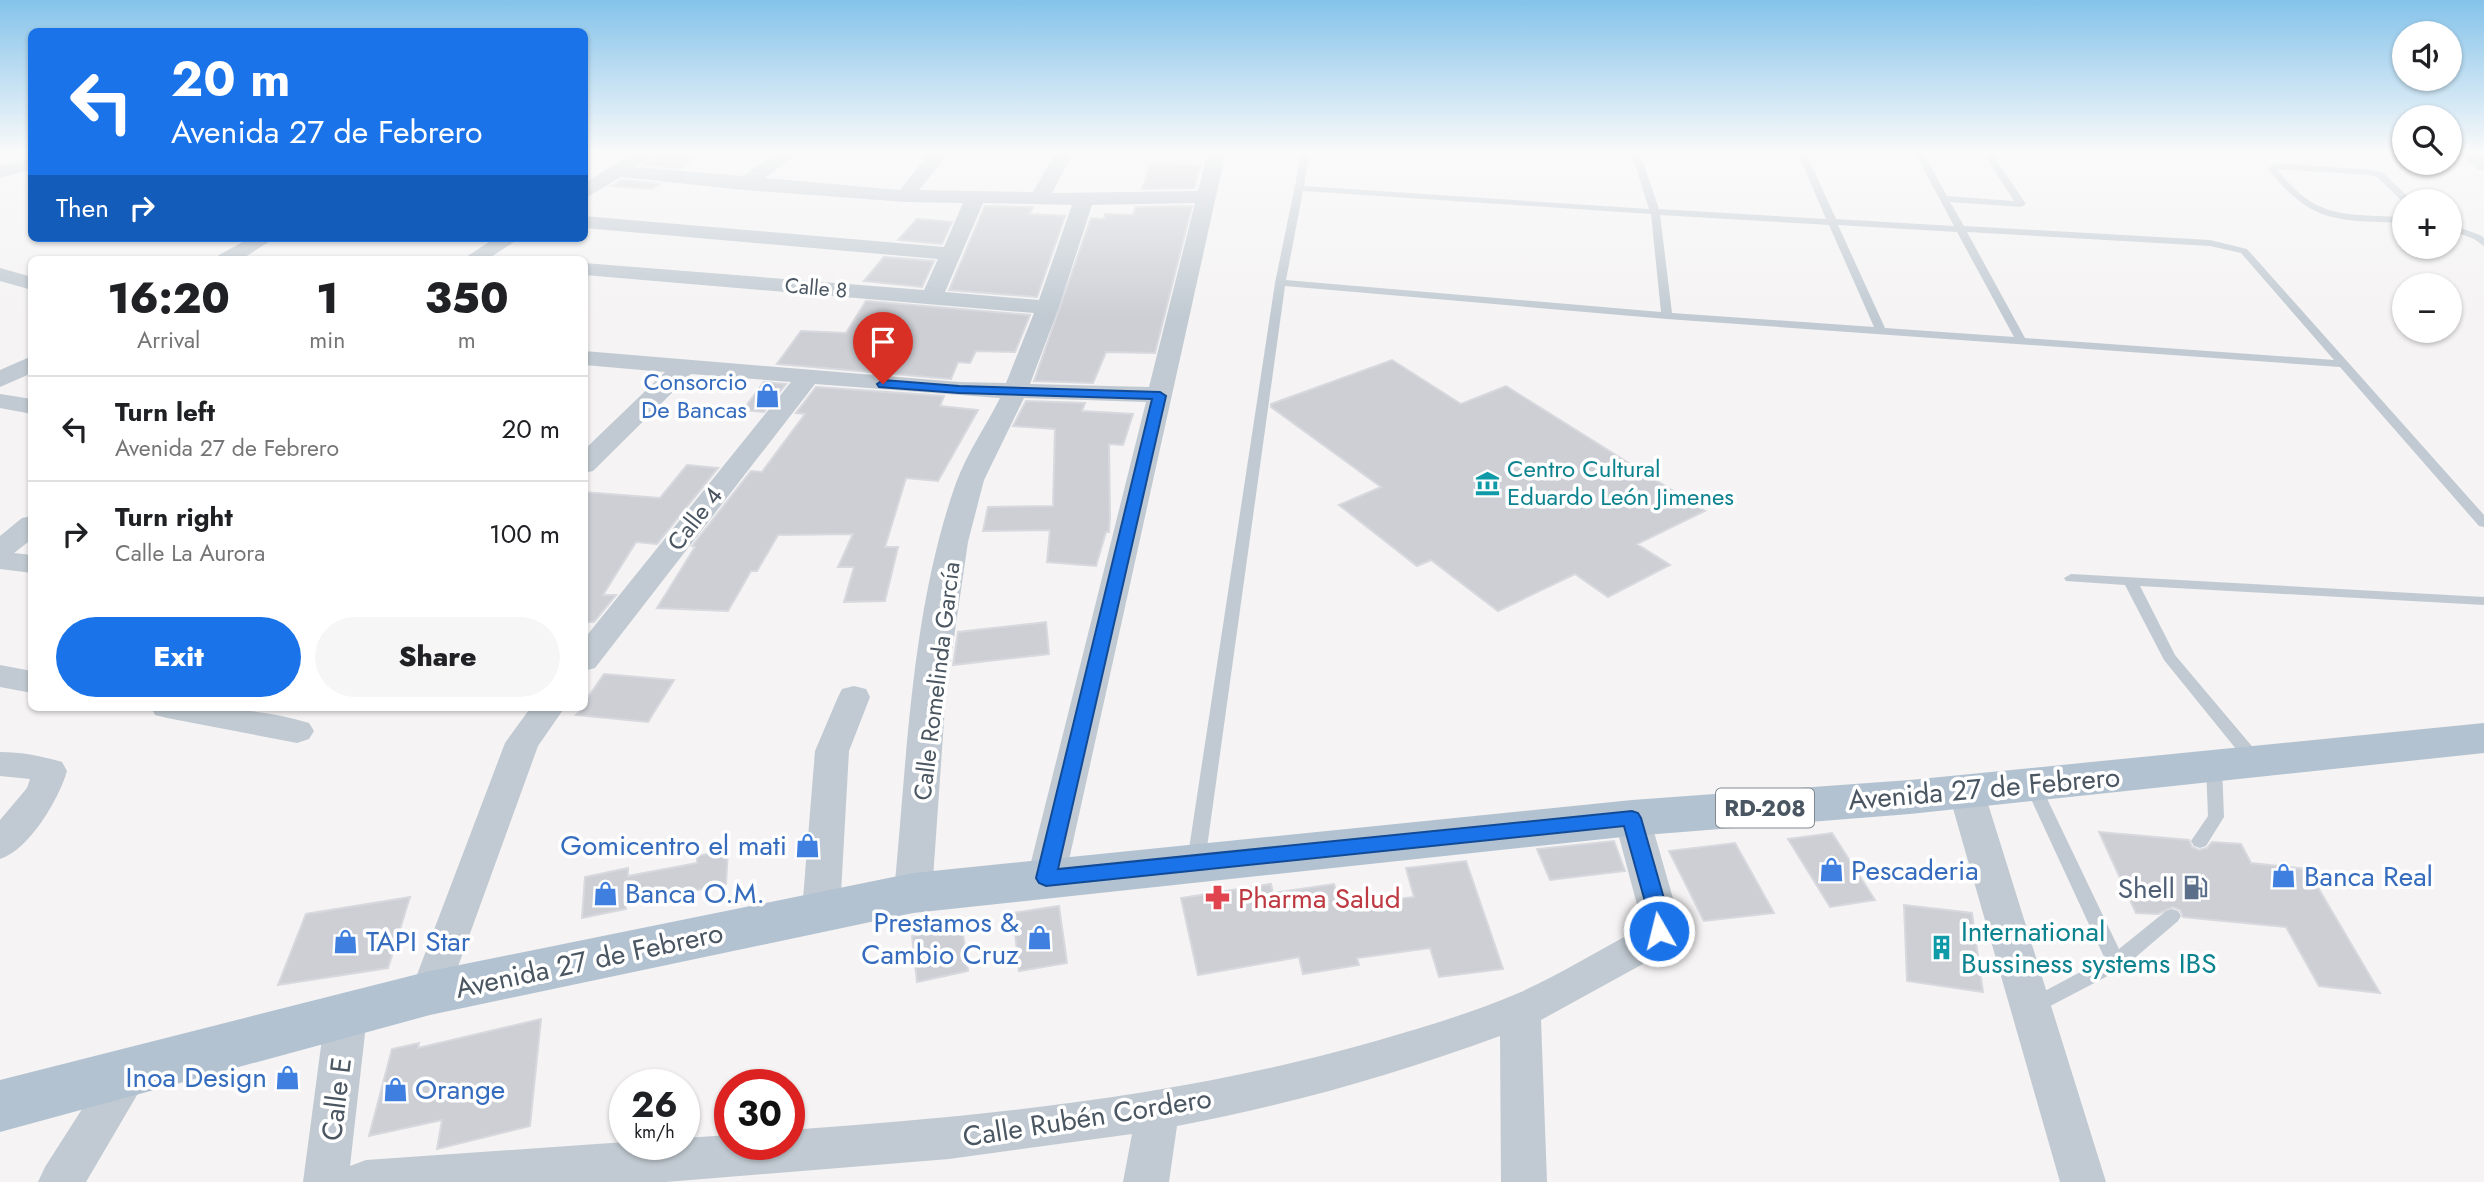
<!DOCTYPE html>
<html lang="en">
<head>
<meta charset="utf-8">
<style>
  :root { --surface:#fff; --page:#f6f6f6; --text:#202124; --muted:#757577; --line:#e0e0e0; --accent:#1a73e8 }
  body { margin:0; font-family:Jost,sans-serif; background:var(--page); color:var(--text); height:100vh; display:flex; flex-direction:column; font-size:26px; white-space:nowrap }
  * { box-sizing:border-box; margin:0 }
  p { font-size:23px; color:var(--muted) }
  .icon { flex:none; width:38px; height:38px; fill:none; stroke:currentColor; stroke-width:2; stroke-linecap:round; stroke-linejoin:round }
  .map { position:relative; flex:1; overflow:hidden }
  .side { position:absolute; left:28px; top:256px; width:560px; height:455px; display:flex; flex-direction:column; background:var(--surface); border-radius:10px; box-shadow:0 2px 5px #0004 }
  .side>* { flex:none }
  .top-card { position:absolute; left:28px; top:28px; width:560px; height:214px; border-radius:10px; box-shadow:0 2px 5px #0004; background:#1a73e8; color:#fff; overflow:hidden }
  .fabs { position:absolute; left:2392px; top:21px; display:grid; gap:14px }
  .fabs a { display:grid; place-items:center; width:70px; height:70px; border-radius:50%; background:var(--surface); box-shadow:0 2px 5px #0004; font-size:35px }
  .speed { position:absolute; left:609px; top:1069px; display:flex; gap:14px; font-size:35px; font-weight:700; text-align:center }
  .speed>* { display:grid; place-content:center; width:91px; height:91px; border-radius:50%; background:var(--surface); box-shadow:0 2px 5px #0004; line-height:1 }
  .speed small { font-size:18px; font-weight:400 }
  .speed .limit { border:10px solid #d22; background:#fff; color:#111 }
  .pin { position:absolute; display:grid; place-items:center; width:60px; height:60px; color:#fff; margin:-72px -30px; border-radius:50% 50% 50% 0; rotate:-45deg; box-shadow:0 0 7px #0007 }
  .pin .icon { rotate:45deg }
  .me { position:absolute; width:77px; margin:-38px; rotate:352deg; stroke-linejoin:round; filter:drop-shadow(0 0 5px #0008) }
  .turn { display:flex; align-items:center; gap:24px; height:147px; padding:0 28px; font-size:32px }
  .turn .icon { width:91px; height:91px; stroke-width:2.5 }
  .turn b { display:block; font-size:49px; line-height:60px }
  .then { display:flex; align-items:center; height:66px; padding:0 28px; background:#0003; gap:14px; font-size:26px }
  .eta { display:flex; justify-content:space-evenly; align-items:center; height:119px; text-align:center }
  .eta b { font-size:42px; font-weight:800; line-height:49px }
  .action { display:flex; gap:14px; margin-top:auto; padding:14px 28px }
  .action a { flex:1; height:80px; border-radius:42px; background:var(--accent); color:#fff; font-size:28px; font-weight:800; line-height:80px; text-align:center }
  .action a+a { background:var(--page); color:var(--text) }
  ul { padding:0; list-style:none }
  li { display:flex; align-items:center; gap:21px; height:105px; padding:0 28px; border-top:2px solid var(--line) }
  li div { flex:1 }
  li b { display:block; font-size:26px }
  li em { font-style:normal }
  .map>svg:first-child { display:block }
  .building { fill:#cdcfd5; stroke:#d7d9de; stroke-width:2 }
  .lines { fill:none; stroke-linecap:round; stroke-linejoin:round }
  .lane { fill:#c1cad2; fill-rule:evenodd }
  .street { fill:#c1cad2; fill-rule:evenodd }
  .primary { fill:#b3c2d1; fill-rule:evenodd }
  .route { fill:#1a73e8; stroke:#114b97; stroke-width:2 }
  .labels { text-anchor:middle; stroke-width:7; stroke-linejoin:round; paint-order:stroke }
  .far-street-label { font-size:21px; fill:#4a5661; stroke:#fff }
  .shield { fill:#fff; stroke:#808990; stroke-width:2 }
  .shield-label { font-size:23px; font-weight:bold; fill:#4a5661 }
  .shop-label { font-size:24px; fill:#366cbe; stroke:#fff; text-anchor:end }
  .culture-label { font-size:24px; fill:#0d838f; stroke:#fff; text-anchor:start }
  .street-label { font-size:24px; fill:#4a5661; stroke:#fff }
  .near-street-label { font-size:28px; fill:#4a5661; stroke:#fff }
  .near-shop-label { font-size:28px; fill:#366cbe; stroke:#fff; text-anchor:start }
  .near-service-label { font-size:28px; fill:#4e5e75; stroke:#fff; text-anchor:end }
  .near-health-label { font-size:28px; fill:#be3a42; stroke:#fff; text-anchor:start }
  .near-culture-label { font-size:28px; fill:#0d838f; stroke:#fff; text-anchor:start }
</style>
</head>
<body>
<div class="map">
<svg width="2484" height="1182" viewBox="0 0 2484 1182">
  <rect width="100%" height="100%" fill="#f5f3f3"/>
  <path class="building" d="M 662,151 L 703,151 L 681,168 L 643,165 Z
    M 1151,164 L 1200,166 L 1194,188 L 1142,189 Z
    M 622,180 L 660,184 L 652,189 L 612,186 Z
    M 985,206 L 1033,207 L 1029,214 L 1065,216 L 1037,297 L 949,290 Z
    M 1192,206 L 1155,353 L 1106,352 L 1093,383 L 1034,381 L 1091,218 L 1104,219 L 1105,214 L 1133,215 L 1136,207 Z
    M 917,219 L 952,222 L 942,244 L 898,240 Z
    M 884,257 L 934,261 L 922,287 L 864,281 Z
    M 866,301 L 1030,315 L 1015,352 L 976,351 L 970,363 L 958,362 L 951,379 L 777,364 L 801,331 L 846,333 Z
    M 1392,360 L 1461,404 L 1506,386 L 1705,511 L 1637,544 L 1670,565 L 1608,597 L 1575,574 L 1498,611 L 1431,560 L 1417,566 L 1339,505 L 1381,487 L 1271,407 L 1271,404 Z
    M 764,382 L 786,384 L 764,412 L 743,410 Z
    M 816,387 L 944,396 L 940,406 L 978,410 L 938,481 L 906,478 L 885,547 L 898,547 L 885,601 L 844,602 L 854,567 L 838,567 L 853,534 L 778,535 L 757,571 L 751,571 L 728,611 L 657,608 L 695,547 L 692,546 L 751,471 L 762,472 L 805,414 L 796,413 Z
    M 1026,401 L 1085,403 L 1082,411 L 1133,414 L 1123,445 L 1109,444 L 1110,517 L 1109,532 L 1106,532 L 1096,566 L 1047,562 L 1050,530 L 983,531 L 988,507 L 1053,506 L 1055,429 L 1013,426 Z
    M 687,465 L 718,468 L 657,544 L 636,542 L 603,595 L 616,595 L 594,622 L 586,622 L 584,626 L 584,492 L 660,498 Z
    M 1046,622 L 1049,654 L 953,665 L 958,632 Z
    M 604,674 L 674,680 L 648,722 L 576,715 L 584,707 L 584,703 Z
    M 2099,832 L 2189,840 L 2192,847 L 2199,850 L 2207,848 L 2212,842 L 2241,844 L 2251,863 L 2307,869 L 2380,993 L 2319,986 L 2286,927 L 2183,917 L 2180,910 L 2173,907 L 2158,914 L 2136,913 Z
    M 1832,833 L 1875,900 L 1830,907 L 1788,839 Z
    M 1614,841 L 1625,871 L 1550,880 L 1537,849 Z
    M 1735,843 L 1774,913 L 1704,921 L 1669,851 Z
    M 728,850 L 726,884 L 626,905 L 626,909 L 582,918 L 585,877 L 628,868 L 628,876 L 697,863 L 697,856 Z
    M 1466,861 L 1503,969 L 1439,977 L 1430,948 L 1357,958 L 1359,965 L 1303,974 L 1299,957 L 1198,975 L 1181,898 L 1271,884 L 1273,893 L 1334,884 L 1341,906 L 1414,897 L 1406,868 Z
    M 410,897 L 388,968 L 278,985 L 306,914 Z
    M 1904,905 L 1972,913 L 1983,992 L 1907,981 Z
    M 1059,906 L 1067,963 L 1019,971 L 1013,913 Z
    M 962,926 L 968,971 L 917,982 L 912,936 Z
    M 541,1019 L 530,1126 L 437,1149 L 442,1120 L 369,1136 L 392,1049 L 419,1043 L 418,1048 Z"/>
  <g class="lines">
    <path class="lane" d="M 1302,151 L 1310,151 L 1304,186 L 1649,209 L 1631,151 L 1639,151 L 1659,209 L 1826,219 L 1797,151 L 1805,151 L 1836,219 L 1954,226 L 1914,151 L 1922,151 L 1947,196 L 2014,201 L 1982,151 L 1990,151 L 2026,204 L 2021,207 L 1950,202 L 1964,226 L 2210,240 L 2247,249 L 2484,515 L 2484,527 L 2479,526 L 2340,367 L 1667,319 L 1285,286 L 1205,862 L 1202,867 L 1196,869 L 1190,867 L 1187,862 L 1275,283 ZM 1303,191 L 1651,214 L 1661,312 L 1286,280 ZM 1660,215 L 1829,225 L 1874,327 L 1672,313 ZM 1838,225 L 1957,232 L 2014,337 L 1885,328 ZM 1967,232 L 2210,246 L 2241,253 L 2334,360 L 2025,338 Z
      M 2275,163 L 2373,170 L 2383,173 L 2413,201 L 2404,203 L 2377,177 L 2369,175 L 2277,169 C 2316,220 2345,214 2404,217 L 2404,223 C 2337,220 2313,225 2268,169 Z
      M 2450,224 L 2480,235 L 2484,238 L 2484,246 L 2474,239 L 2450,230 Z
      M 2071,574 L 2484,597 L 2484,605 L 2140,586 L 2175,655 L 2261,757 L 2263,761 L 2261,765 L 2249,765 L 2164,660 L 2125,585 L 2066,581 L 2064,578 Z
      M 2214,760 L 2220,762 L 2222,766 L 2224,817 L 2206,846 L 2200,848 L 2194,846 L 2191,841 L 2208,816 L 2206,766 L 2208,762 Z
      M 2033,780 L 2039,782 L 2041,786 L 2119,949 L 2166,911 L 2172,909 L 2178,911 L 2181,916 L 2178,921 L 2123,968 L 2033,1015 L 2026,1013 L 2023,1007 L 2026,1001 L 2105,959 L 2025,786 L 2027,782 Z"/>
    <path class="street" d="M 635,151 L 657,151 L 636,167 L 743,176 L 779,151 L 800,151 L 765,178 L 900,190 L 931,151 L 950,151 L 919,190 L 1033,192 L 1056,151 L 1074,151 L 1052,193 L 1198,191 L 1208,151 L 1226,151 L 1065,878 L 1059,888 L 1046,893 L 1033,888 L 1027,878 L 1146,402 L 1024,398 L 984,480 L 968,542 L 946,692 L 932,893 L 926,904 L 913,908 L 900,904 L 894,893 C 907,759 911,610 956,483 C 967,453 986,426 1000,398 L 815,384 L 595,668 L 584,671 L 584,639 L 791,382 L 691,374 L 593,471 L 584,473 L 584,450 L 665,372 L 584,365 L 584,351 L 959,382 L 1006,383 L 1034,313 L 584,275 L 584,263 L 924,290 L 938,259 L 584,228 L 584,216 L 944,247 L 963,203 L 905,202 L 744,190 L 621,177 L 584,199 L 584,184 ZM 983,203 L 1072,205 L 1039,300 L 945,292 ZM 1195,203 L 1149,387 L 1030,384 L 1059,307 L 1092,205 Z
      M 2456,151 L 2477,151 L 2484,156 L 2484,171 L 2477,169 Z
      M 32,158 L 32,169 L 0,178 L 0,166 Z
      M 250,238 L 275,238 L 242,259 L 216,259 L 219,255 Z
      M 495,238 L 520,238 L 488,259 L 463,259 Z
      M 0,268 L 32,277 L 32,290 L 0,281 Z
      M 32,356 L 32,373 L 0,387 L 0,370 Z
      M 0,394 L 32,399 L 32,414 L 0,408 Z
      M 32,516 L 32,539 L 14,553 L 32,555 L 32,573 L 0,569 L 0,536 L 22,518 Z
      M 0,665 L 32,671 L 32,693 L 0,687 Z
      M 854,686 L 866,689 L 870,697 L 849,751 L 840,911 L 835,922 L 821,926 L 807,922 L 802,911 L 815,751 L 838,697 L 842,689 Z
      M 151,707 C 204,707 257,707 309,723 L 314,731 L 309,739 L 297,743 L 167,718 L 155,715 Z
      M 531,707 L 565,707 L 538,746 L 444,1005 L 430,1010 L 416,1005 L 410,993 L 505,743 Z
      M 0,752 C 22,752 41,756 62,762 L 67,771 C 59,799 29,850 0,859 L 0,820 L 27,788 L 30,779 L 0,776 Z
      M 1966,778 L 1978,782 L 1984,791 L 2106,1182 L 2060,1182 L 1948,791 L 1954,782 Z
      M 1632,804 L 1645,808 L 1650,818 L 1678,916 C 1678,934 1673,942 1661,954 L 1541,1020 L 1547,1182 L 1501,1182 L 1500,1036 C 1394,1075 1288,1105 1177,1126 L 1169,1182 L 1123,1182 L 1132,1134 L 949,1159 L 666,1182 L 303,1182 L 325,1016 L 331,1003 L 346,998 L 361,1003 L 367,1016 L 350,1166 L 366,1160 L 625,1142 L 625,1144 L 684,1144 L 684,1138 L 730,1135 L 730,1144 L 789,1144 L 789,1130 C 987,1116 1185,1096 1376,1041 C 1424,1027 1475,1012 1521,992 C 1560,974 1596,952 1633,932 L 1640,925 L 1640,916 L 1614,818 L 1619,808 Z
      M 129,1054 L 144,1059 L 150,1073 L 86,1182 L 38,1182 L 45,1167 L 114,1059 Z"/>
    <path class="primary" d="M 2484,723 L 2484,753 L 1910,814 L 1632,836 L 913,913 L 430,1015 L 0,1132 L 0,1080 L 430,971 L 913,873 L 1632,800 L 1910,780 Z"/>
  </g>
  <linearGradient id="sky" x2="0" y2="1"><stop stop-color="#85c3ea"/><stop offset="0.48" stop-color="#fafafa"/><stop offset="1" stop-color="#fafafa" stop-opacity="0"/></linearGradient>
  <rect width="2484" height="317" fill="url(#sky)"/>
  <path class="route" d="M 883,380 L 959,386 L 1160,392 L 1166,396 L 1058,869 L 1632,811 L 1638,813 L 1641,818 L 1669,916 L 1666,937 L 1659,939 L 1651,937 L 1648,931 L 1649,916 L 1624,826 L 1046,886 L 1039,883 L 1036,878 L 1152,399 L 959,393 L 879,387 L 877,384 Z"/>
  <defs>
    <symbol id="shop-bare" viewBox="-9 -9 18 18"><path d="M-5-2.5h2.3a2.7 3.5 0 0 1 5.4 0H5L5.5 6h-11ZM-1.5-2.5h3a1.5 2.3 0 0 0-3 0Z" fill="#3f7fe0" stroke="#fff" stroke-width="2.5" paint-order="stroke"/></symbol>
    <symbol id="museum-bare" viewBox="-9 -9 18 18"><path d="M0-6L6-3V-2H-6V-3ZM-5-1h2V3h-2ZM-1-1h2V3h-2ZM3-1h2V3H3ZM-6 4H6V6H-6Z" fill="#0f9aa8" stroke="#fff" stroke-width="2.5" paint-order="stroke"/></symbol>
    <symbol id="fuel-bare" viewBox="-9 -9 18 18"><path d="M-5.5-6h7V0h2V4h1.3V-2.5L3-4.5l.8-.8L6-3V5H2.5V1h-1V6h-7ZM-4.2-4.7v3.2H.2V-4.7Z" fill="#5c6f8a" stroke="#fff" stroke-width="2.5" paint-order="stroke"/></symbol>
    <symbol id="pharmacy-bare" viewBox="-9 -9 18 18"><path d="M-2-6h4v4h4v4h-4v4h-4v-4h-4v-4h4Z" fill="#e0444e" stroke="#fff" stroke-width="2.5" paint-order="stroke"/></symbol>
    <symbol id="building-bare" viewBox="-9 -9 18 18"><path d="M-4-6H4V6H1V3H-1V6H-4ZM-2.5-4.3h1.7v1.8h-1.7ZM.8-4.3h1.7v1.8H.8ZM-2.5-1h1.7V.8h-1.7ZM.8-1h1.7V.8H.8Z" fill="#0f9aa8" stroke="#fff" stroke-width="2.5" paint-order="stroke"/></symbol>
  </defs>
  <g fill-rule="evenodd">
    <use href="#shop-bare" x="750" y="378" width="35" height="35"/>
    <use href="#museum-bare" x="1470" y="466" width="35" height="35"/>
    <use href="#shop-bare" x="790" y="828" width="35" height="35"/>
    <use href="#shop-bare" x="1814" y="852" width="35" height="35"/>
    <use href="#shop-bare" x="2266" y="858" width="35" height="35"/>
    <use href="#fuel-bare" x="2178" y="870" width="35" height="35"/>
    <use href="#shop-bare" x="588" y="876" width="35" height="35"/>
    <use href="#pharmacy-bare" x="1200" y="880" width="35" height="35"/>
    <use href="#shop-bare" x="1022" y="920" width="35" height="35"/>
    <use href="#shop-bare" x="328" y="924" width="35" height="35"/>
    <use href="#building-bare" x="1924" y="930" width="35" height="35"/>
    <use href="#shop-bare" x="270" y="1060" width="35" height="35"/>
    <use href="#shop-bare" x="378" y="1072" width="35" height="35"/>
  </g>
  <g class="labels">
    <g class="far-street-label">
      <text transform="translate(816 288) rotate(5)" y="7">Calle 8</text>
    </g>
    <rect class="shield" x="1716" y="788.5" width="98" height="39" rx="5"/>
    <g class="shield-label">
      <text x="1765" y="816">RD-208</text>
    </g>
    <g class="shop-label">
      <text x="747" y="390">Consorcio<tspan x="747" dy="28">De Bancas</tspan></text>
    </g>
    <g class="culture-label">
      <text x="1507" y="477">Centro Cultural<tspan x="1507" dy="28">Eduardo León Jimenes</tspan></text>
    </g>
    <g class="street-label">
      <text transform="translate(695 519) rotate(-52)" y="8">Calle 4</text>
      <text transform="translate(937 681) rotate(-83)" y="8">Calle Romelinda García</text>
    </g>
    <g class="near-street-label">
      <text transform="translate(1984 788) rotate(-5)" y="10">Avenida 27 de Febrero</text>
      <text transform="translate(589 960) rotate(-12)" y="10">Avenida 27 de Febrero</text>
      <text transform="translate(336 1099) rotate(-83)" y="10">Calle E</text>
      <text transform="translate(1087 1117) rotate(-9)" y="10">Calle Rubén Cordero</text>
    </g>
    <g class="near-shop-label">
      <text x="787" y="855" text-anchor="end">Gomicentro el mati</text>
      <text x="1851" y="880">Pescaderia</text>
      <text x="2304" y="886">Banca Real</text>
      <text x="625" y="903">Banca O.M.</text>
      <text x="1019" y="932" text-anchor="end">Prestamos &amp;<tspan x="1019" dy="32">Cambio Cruz</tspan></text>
      <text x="366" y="951">TAPI Star</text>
      <text x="267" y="1087" text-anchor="end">Inoa Design</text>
      <text x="415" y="1099">Orange</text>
    </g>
    <g class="near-service-label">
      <text x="2175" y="898">Shell</text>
    </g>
    <g class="near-health-label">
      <text x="1238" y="908">Pharma Salud</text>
    </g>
    <g class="near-culture-label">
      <text x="1961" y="941">International<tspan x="1961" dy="32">Bussiness systems IBS</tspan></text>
    </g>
  </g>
</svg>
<div class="fabs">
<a><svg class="icon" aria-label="sound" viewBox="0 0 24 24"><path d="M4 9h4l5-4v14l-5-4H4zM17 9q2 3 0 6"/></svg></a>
<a><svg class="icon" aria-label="search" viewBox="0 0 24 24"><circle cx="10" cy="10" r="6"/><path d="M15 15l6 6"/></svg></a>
<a>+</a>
<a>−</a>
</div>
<div class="speed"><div>26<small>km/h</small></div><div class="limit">30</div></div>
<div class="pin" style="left:883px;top:384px;background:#d93025"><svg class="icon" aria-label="arrive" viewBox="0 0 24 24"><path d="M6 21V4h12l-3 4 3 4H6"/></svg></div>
<svg class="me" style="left:1659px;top:931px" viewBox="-20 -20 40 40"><circle r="17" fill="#1a73e8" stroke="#fff" stroke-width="3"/><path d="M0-11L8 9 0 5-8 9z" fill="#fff"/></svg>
<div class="top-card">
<div class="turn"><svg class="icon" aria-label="left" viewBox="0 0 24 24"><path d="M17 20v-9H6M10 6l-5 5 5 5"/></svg><div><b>20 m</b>Avenida 27 de Febrero</div></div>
<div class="then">Then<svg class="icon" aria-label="right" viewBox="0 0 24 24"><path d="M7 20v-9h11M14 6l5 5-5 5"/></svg></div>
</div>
<section class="side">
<div class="eta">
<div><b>16:20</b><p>Arrival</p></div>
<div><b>1</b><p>min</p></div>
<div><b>350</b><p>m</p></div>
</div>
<ul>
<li><svg class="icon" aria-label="left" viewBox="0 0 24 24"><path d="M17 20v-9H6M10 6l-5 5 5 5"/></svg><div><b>Turn left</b><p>Avenida 27 de Febrero</p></div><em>20 m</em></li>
<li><svg class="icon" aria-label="right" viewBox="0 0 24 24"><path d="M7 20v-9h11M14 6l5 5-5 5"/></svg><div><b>Turn right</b><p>Calle La Aurora</p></div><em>100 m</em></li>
</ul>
<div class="action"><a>Exit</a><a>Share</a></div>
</section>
</div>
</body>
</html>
